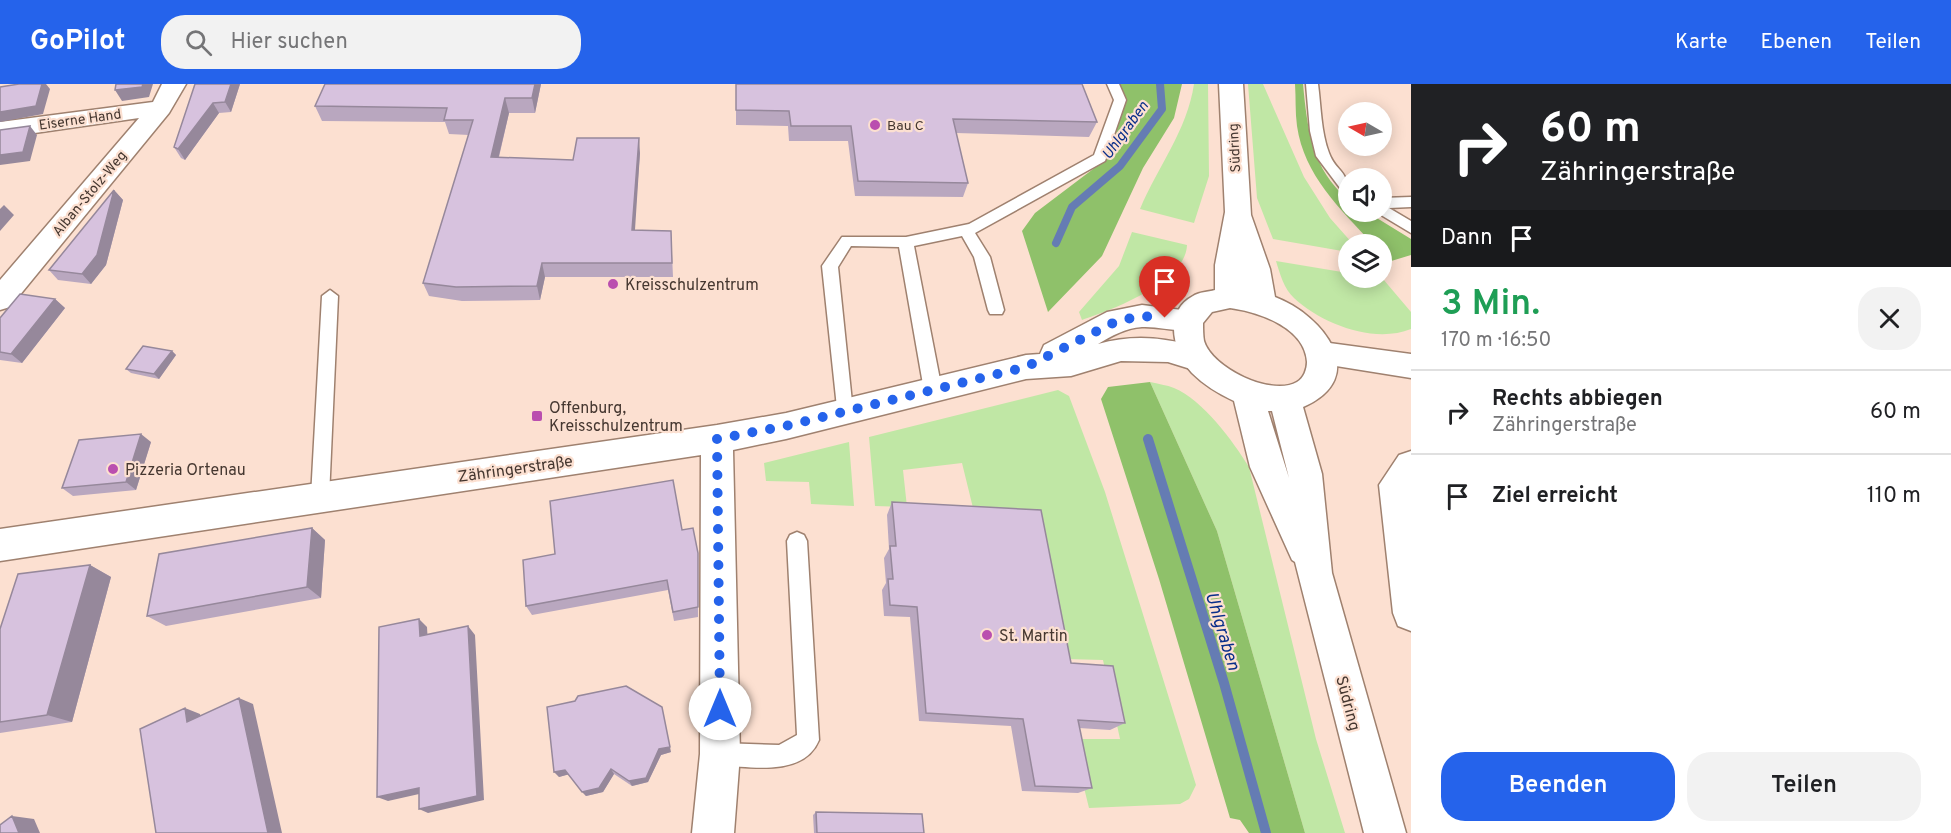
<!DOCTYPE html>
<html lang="de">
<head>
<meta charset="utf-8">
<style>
  :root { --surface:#fff; --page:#f2f2f2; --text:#202124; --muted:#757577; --line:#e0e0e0; --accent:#2563eb }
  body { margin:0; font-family:Overpass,sans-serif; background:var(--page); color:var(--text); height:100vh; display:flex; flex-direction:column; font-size:22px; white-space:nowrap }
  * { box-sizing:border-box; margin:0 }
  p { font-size:20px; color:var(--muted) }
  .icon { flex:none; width:33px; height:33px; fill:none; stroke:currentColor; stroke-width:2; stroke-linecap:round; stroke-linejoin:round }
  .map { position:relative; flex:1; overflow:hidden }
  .drawer { display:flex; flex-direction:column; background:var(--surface); width:540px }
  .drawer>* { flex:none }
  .hud { background:#202124; color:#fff; overflow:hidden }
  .needle { width:39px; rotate:279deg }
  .tools { position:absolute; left:1338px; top:18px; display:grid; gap:12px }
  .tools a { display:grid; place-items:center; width:54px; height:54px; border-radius:50%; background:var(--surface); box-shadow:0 3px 15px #0003; font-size:30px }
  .pin { position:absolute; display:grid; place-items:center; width:51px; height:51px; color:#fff; margin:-62px -26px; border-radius:50% 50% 50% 0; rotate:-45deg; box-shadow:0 0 6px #0007 }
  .pin .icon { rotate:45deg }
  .me { position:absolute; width:66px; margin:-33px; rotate:0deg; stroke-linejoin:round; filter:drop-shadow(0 0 4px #0008) }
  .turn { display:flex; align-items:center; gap:21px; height:126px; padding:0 30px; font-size:27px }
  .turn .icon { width:78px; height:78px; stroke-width:2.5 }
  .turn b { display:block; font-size:42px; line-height:51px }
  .then { display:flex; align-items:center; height:57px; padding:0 30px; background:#0003; gap:12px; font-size:22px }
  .round { display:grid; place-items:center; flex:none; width:63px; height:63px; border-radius:24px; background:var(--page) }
  .overview { display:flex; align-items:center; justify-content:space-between; height:102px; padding:0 30px }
  h1 { font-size:36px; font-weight:600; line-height:45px; color:#1e9e55 }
  .primary-button { display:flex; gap:12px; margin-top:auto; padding:12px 30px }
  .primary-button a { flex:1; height:69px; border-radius:24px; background:var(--accent); color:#fff; font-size:24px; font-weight:600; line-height:69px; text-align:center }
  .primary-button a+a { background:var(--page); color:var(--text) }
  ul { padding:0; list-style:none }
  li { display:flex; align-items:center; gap:18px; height:84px; padding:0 30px; border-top:2px solid var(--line) }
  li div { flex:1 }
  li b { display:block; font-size:22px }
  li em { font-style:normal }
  header { display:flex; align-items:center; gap:36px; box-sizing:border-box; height:84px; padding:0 30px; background:var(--accent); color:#fff }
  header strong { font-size:28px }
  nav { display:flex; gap:33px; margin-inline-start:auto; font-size:21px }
  .search { width:420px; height:54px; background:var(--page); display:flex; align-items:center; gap:15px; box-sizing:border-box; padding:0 21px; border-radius:24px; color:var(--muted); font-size:22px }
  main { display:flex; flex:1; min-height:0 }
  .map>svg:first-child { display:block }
  .green { fill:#c0e7a5 }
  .forest { fill:#8fc16a }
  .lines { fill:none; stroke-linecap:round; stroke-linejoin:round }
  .stream-far1 { stroke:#657cb3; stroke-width:8 }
  .stream { stroke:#657cb3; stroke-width:10 }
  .service-casing { stroke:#9f816f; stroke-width:3 }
  .minor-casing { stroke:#9f816f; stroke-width:3 }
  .tertiary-casing { stroke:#9f816f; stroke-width:3 }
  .service { fill:#fff; fill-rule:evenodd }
  .minor { fill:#fff; fill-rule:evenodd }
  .tertiary { fill:#fff; fill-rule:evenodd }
  .wall { fill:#b9a7bf }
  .shaded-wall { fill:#96889b }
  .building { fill:#d7c2de; stroke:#96889b; stroke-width:1.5 }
  .route { stroke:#2563eb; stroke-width:10; stroke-dasharray:0 18 }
  .poi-dot { fill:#ba4faf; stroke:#fce0d1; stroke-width:2 }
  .labels { text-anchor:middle; stroke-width:4.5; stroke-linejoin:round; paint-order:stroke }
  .far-street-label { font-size:14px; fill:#453730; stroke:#fce0d1 }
  .far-poi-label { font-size:14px; fill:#453730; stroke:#fce0d1; text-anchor:start }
  .far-water-label { font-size:15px; font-style:italic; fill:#092e8a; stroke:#fce0d1 }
  .poi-label { font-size:16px; fill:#453730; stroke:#fce0d1; text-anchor:start }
  .street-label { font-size:16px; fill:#453730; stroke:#fce0d1 }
  .water-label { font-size:18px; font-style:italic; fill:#092e8a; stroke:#fce0d1 }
</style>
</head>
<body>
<header>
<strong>GoPilot</strong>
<div class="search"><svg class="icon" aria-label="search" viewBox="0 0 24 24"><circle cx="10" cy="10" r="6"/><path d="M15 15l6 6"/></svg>Hier suchen</div>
<nav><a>Karte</a><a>Ebenen</a><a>Teilen</a></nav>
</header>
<main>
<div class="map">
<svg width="1411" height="749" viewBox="0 0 1411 749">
  <rect width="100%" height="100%" fill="#fce0d1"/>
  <path class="green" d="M 1194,0 L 1208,0 L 1209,92 L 1194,139 L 1140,125 C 1158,82 1187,47 1194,0 Z
    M 1248,0 L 1263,0 L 1304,93 L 1330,134 L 1353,160 L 1348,160 L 1348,168 L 1273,155 L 1257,114 Z
    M 1132,148 L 1187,161 C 1186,198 1112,226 1082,236 L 1079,228 L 1119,182 Z
    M 1276,177 L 1348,189 L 1348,194 L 1383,195 L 1411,228 L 1411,245 C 1374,260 1322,240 1294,214 C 1284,205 1280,190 1276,177 Z
    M 1150,298 C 1158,300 1167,301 1174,304 C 1203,316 1233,357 1249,383 L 1316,655 L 1345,749 L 1305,749 L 1217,447 Z
    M 1058,306 L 1069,312 L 1105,408 L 1196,701 L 1189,715 L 1180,720 L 1089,724 L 1072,655 L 1120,655 L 1103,576 L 1066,575 L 974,428 L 962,379 L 903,386 L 907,423 L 875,422 L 869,353 Z
    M 849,358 L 854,422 L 811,420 L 809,398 L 766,397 L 764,379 Z"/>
  <path class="forest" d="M 1119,0 L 1182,0 L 1174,34 L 1143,84 L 1102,172 L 1048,228 L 1022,147 L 1035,129 L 1105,76 L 1127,16 Z
    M 1295,0 L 1303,0 C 1307,43 1312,86 1348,115 L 1348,128 L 1367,128 L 1411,155 L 1411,171 L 1388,178 L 1382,170 L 1382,160 L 1373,160 C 1340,125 1304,91 1297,42 C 1295,28 1296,14 1295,0 Z
    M 1150,298 L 1217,447 L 1305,749 L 1249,749 L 1240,736 L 1230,734 L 1159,495 L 1101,315 L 1108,303 Z"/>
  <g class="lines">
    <path class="stream-far1" d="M 1056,159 L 1072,123 L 1120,82 L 1162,25 L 1160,0"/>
    <path class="stream" d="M 1148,355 L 1224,599 L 1266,749"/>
    <defs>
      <path id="service" d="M 1107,0 L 1119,0 L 1126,16 L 1105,77 L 975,149 L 990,173 L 1004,226 L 1002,230 L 990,230 L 988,226 L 974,173 L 962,152 L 914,162 L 942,306 L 939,311 L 927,311 L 924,306 L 899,163 L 851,162 L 838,183 L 853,328 L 850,333 L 838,333 L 822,182 L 842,153 L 906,153 L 969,140 L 1094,71 L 1114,16 Z
        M 1306,0 L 1318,0 C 1321,23 1321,48 1329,69 C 1336,88 1348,85 1348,110 L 1343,108 L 1316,72 L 1310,47 Z
        M 1411,113 L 1411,123 L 1389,124 L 1411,137 L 1411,149 L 1376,128 L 1382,128 L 1382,114 Z
        M 330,206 L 338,212 L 329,413 L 327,419 L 320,421 L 313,419 L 311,413 L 322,212 Z
        M 797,448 L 804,451 L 807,457 L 819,656 C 804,693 751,683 720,681 L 712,678 L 709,670 L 712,662 L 720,659 L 779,661 L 797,651 L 787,457 L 790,451 Z"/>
      <path id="minor" d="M 162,0 L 186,0 L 169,29 L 10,223 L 0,226 L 0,196 L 139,34 L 0,54 L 0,38 L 153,18 Z
        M 1142,221 L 1198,228 L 1203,236 L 1198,244 C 1180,250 1161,242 1142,243 C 1125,244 1112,252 1098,260 C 1136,249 1170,254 1208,266 L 1212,275 L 1208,284 L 1197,287 L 1168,278 L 1121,277 L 1071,292 L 1026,295 L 786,355 L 733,366 L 740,670 L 734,749 L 692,749 L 700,670 L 701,371 L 0,477 L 0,445 L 717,341 L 786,329 L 1026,271 L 1040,270 L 1044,261 L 1107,228 Z
        M 1322,258 L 1411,270 L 1411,294 L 1311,278 L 1307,270 L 1311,262 Z
        M 1411,367 L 1411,547 L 1398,542 L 1393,529 L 1379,401 L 1399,371 Z"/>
      <path id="tertiary" d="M 1219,0 L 1243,0 L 1251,131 L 1270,185 L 1275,213 C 1323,231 1372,293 1303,323 L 1322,390 L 1332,489 L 1406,749 L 1364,749 L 1295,478 L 1292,476 L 1250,383 L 1234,317 C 1219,310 1204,301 1192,289 C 1173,268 1163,228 1193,212 C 1199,208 1208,208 1215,206 L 1215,181 L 1225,128 ZM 1230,224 C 1258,228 1305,243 1307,278 C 1307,285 1304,294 1297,298 C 1272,313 1212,284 1204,257 C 1203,252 1203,244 1203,239 L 1212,228 ZM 1268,327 L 1272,327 L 1289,394 Z"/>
    </defs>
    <use href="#service" class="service-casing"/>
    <use href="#minor" class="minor-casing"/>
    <use href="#tertiary" class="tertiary-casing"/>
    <use href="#service" class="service"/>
    <use href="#minor" class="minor"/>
    <use href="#tertiary" class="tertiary"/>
  </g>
  <path class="wall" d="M 195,0 L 240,0 L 231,28 L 219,29 L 185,76 L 181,74 L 174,63 Z
    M 541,0 L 535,29 L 509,29 L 499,73 L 573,76 L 640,69 L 634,146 L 671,147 L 673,193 L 545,193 L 540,216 L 462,217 L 429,212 L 423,199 L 469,51 L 449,50 L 445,38 L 322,37 L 315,22 Z
    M 736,0 L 1082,0 L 1097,38 L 1089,53 L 956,49 L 968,99 L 963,113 L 855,112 L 848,57 L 789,57 L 788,42 L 736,41 Z
    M 114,106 L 123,116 L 106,181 L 91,200 L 58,196 L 49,186 Z
    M 55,215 L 65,224 L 22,279 L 0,276 L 0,234 Z
    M 172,267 L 176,271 L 159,295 L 131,289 L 126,285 Z
    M 151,358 L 136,406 L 73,412 L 62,404 Z
    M 892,418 L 1071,579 L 1125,639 L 1110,646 L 1079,644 L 1092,704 L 1078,709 L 1022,707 L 1011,642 L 919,637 L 910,533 L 884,532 L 882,506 L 886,499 L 884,474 L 889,465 L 887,431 Z
    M 312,444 L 325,456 L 321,514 L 166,542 L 147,532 Z
    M 682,446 L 698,469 L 698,533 L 674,537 L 668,506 L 532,531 L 526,522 Z
    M 90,481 L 111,493 L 72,638 L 0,649 L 0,545 Z
    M 547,623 L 671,668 L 661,671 L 648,698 L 632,702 L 614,690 L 603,708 L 586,712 L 569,690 L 559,693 Z
    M 816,728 L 924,749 L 814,749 L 813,731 Z"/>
  <path class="shaded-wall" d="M 42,0 L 46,0 L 50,5 L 43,30 L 0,38 L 0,28 Z
    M 143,0 L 153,0 L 149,13 L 122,17 L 115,6 Z
    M 231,0 L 240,0 L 231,28 L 225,18 Z
    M 535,0 L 541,0 L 535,29 L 532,14 Z
    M 505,14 L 509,29 L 495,88 L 491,73 Z
    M 213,19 L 219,29 L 185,76 L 178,65 Z
    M 30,42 L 37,51 L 30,77 L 0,81 L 0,71 Z
    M 639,54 L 640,69 L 634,161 L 632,146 Z
    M 114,106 L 123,116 L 106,181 L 91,200 L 82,190 Z
    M 4,121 L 14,131 L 0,147 L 0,125 Z
    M 542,179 L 545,193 L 540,216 L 537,202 Z
    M 55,215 L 65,224 L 22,279 L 11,270 Z
    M 172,267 L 176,271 L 159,295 L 154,290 Z
    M 141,350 L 151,358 L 136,406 L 126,398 Z
    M 312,444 L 325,456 L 321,514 L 307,503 Z
    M 90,481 L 111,493 L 72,638 L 47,631 Z
    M 419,535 L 427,543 L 428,560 L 420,552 Z
    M 468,542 L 475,551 L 484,716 L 428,729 L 419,725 Z
    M 239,614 L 253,620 L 282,749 L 268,749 Z
    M 662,623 L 671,668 L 661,671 L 648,698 L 632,702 L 629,697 Z
    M 185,624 L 200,630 L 203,644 L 187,638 Z
    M 611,685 L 614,690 L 603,708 L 586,712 L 582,708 Z
    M 565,686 L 570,690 L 559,693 L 554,688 Z
    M 419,704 L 428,708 L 388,717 L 377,713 Z
    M 12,732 L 34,735 L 40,749 L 19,749 Z"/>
  <path class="building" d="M 19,0 L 42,0 L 36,22 L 0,28 L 0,3 Z
    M 116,0 L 143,0 L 142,3 L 115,6 Z
    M 195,0 L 231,0 L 225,18 L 213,19 L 178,65 L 174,63 Z
    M 325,0 L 535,0 L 532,14 L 505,14 L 491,73 L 573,76 L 577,54 L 639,54 L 632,146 L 671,147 L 672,179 L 542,179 L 537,202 L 456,203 L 423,199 L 473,36 L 444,36 L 447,24 L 315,22 Z
    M 736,0 L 1082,0 L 1097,38 L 953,35 L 968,99 L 858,97 L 851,42 L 791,42 L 789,27 L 736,26 Z
    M 30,42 L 23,68 L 0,71 L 0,46 Z
    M 114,106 L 97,171 L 82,190 L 49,186 Z
    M 20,210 L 55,215 L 11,270 L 0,268 L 0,234 Z
    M 143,262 L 172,267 L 154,290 L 126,285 Z
    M 141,350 L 126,398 L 62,404 L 79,356 Z
    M 673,396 L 682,446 L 693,444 L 698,469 L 698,523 L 673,528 L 667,496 L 526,522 L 523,476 L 555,470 L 550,417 Z
    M 892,418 L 1041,426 L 1071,579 L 1113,582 L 1125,639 L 1078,636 L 1092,704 L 1035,702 L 1023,635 L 926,629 L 917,523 L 890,521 L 888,495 L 893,495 L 890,462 L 896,462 Z
    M 312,444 L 307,503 L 147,532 L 159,470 Z
    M 90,481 L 47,631 L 0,638 L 0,545 L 18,490 Z
    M 419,535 L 420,552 L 468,542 L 477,712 L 419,725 L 419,704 L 377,713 L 379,543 Z
    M 626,602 L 662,623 L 670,663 L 659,665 L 646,694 L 629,697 L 611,685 L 599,704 L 582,708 L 565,686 L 554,688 L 547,623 L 575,617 L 578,612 Z
    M 239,614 L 268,749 L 156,749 L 140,645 L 185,624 L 187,638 Z
    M 816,728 L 922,730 L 924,749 L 817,749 Z
    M 12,732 L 19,749 L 0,749 L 0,741 Z"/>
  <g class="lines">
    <path class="route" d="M 720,625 L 717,355 L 786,342 L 1026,283 L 1117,237 L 1142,232 L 1165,234"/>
  </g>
  <g class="poi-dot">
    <circle cx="875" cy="41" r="6"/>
    <circle cx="613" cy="200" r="6"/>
    <rect x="531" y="326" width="12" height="12" rx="3"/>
    <circle cx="113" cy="385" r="6"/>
    <circle cx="987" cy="551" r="6"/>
  </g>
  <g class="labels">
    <g class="far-street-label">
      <text transform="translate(80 35) rotate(-8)" y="5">Eiserne Hand</text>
      <text transform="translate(1234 64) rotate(-93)" y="5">Südring</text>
      <text transform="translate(89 109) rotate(-50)" y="5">Alban-Stolz-Weg</text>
    </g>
    <g class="far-poi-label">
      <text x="887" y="46">Bau C</text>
    </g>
    <g class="far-water-label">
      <text transform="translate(1125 46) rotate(-54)" y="5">Uhlgraben</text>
    </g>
    <g class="poi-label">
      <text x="625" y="206">Kreisschulzentrum</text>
      <text x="549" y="329">Offenburg,<tspan x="549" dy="18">Kreisschulzentrum</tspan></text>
      <text x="125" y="391">Pizzeria Ortenau</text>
      <text x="999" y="557">St. Martin</text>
    </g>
    <g class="street-label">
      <text transform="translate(515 384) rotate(-8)" y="6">Zähringerstraße</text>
      <text transform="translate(1349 619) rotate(75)" y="6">Südring</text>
    </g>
    <g class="water-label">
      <text transform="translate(1223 547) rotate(73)" y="6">Uhlgraben</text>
    </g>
  </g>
</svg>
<div class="tools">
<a><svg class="needle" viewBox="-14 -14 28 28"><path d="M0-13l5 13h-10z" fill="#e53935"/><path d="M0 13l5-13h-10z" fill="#757577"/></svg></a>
<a><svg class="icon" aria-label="sound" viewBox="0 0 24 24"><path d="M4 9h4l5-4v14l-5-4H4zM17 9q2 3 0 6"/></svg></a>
<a><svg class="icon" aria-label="layers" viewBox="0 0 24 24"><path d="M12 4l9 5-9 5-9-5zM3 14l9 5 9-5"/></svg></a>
</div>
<div class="pin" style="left:1165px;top:234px;background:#d93025"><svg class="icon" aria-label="arrive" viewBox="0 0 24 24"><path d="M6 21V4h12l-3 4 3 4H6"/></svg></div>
<svg class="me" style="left:720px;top:625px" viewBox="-20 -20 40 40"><circle r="19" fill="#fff"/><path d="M0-13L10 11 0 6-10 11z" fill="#2563eb"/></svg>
</div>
<section class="drawer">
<div class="hud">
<div class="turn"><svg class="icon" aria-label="right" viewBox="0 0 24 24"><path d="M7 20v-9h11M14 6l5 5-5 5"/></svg><div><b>60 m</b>Zähringerstraße</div></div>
<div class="then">Dann<svg class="icon" aria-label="arrive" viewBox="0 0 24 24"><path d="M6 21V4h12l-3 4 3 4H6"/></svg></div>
</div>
<div class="overview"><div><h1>3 Min.</h1><p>170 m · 16:50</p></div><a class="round"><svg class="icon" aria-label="close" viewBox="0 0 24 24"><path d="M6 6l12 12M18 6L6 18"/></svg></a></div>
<ul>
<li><svg class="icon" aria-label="right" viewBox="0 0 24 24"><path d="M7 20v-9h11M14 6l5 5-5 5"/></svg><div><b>Rechts abbiegen</b><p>Zähringerstraße</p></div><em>60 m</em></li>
<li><svg class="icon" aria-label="arrive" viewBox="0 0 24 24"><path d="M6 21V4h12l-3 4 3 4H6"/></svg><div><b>Ziel erreicht</b></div><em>110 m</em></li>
</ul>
<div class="primary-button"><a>Beenden</a><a>Teilen</a></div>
</section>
</main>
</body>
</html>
